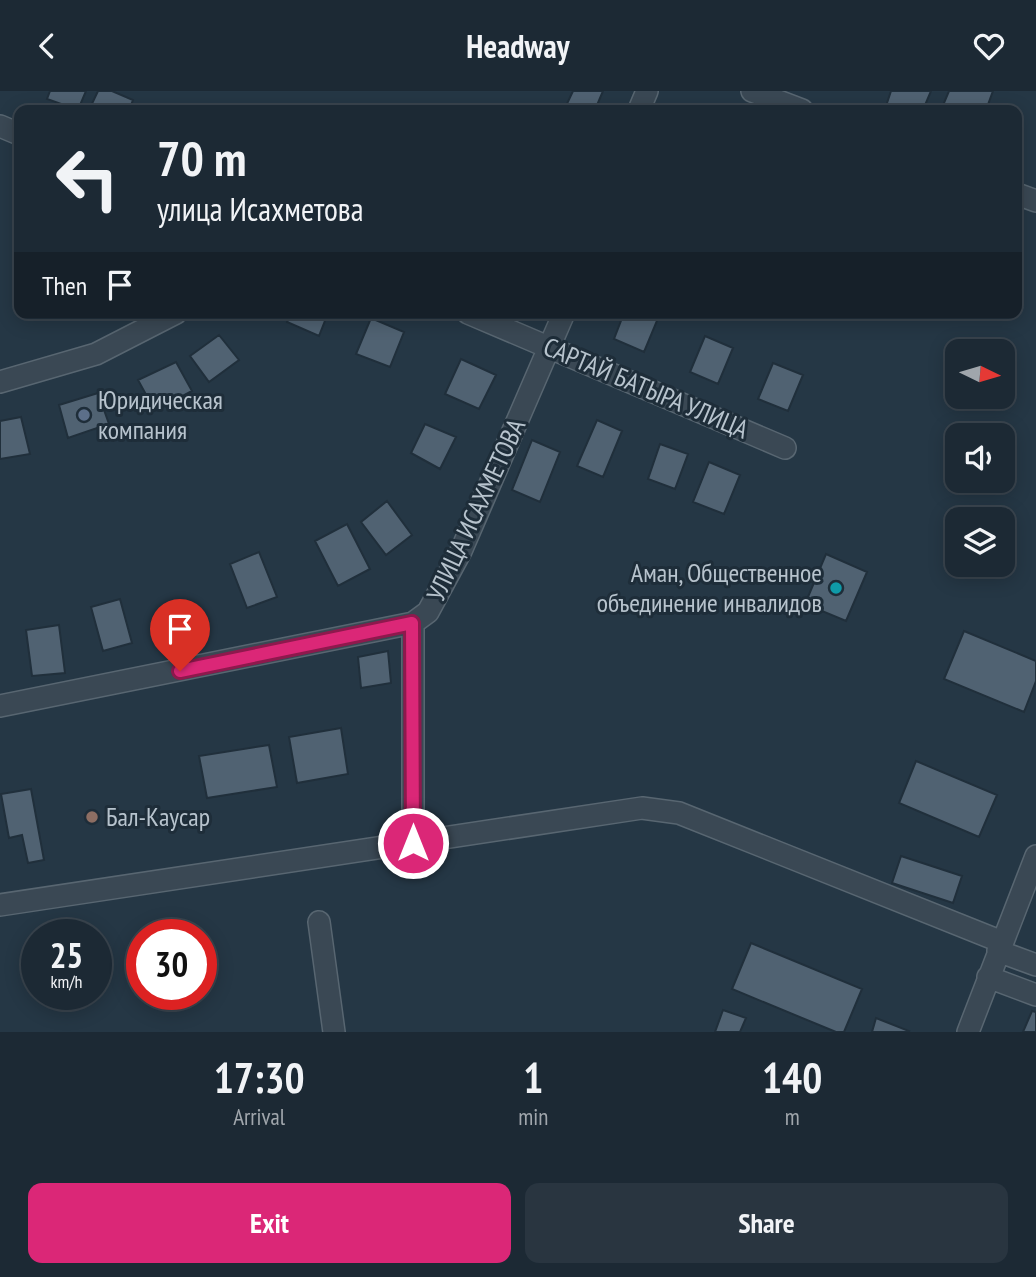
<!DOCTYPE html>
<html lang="en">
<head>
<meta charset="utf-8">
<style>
  :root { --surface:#1c2934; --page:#293540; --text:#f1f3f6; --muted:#a0a6ac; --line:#3a454f; --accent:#db2777 }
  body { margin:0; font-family:"PT Sans Narrow",sans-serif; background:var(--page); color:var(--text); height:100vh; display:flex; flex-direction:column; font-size:26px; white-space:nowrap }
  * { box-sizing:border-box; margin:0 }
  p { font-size:23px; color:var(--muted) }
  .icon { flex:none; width:38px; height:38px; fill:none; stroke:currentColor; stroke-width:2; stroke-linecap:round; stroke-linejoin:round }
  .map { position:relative; height:941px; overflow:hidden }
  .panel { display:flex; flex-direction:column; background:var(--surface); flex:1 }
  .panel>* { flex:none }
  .banner { position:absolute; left:14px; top:14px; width:1008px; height:214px; border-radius:14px; box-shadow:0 4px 18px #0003,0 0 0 2px var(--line); background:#1c2934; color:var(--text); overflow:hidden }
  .needle { width:46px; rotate:95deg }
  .fabs { position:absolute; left:945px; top:248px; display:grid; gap:14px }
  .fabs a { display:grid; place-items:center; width:70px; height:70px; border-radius:14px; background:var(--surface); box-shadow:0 4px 18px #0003,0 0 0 2px var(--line); font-size:35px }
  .speed { position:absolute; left:21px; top:828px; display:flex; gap:14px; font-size:35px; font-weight:700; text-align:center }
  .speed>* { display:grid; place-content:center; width:91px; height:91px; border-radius:50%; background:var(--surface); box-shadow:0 4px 18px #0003,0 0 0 2px var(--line); line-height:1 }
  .speed small { font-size:18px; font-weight:400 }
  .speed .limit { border:10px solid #d22; background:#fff; color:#111 }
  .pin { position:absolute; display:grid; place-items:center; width:60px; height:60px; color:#fff; margin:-72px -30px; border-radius:50% 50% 50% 0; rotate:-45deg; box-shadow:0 0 7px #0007 }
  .pin .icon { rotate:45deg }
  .me { position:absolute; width:77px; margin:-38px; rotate:0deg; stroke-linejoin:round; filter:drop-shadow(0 0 5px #0008) }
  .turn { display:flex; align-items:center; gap:24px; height:147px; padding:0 28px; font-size:32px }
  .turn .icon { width:91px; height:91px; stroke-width:2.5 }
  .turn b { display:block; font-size:49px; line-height:60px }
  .then { display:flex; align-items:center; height:66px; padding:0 28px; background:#0003; gap:14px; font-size:26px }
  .eta { display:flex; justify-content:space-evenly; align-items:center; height:119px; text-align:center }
  .eta b { font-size:42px; font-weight:600; line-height:49px }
  .action { display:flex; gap:14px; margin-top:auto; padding:14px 28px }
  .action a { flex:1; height:80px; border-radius:14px; background:var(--accent); color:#fff; font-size:28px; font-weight:600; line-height:80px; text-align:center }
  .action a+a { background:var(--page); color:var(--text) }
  header { display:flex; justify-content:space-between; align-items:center; height:91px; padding:0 28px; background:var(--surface); font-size:32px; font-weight:600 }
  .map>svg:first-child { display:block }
  .building { fill:#506272; stroke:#202f3b; stroke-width:2 }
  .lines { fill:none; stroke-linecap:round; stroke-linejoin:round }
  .minor-casing { stroke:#586671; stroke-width:24 }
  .minor { stroke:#3a4854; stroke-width:21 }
  .route-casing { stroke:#8e194d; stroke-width:18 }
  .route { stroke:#db2777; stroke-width:12 }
  .service-dot { fill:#5c6f8a; stroke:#1e2d39; stroke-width:2.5 }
  .culture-dot { fill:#0f9aa8; stroke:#1e2d39; stroke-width:2.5 }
  .education-dot { fill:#8d6e63; stroke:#1e2d39; stroke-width:2.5 }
  .labels { text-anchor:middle; stroke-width:6; stroke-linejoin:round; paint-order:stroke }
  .street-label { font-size:26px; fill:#b7c3cd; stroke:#1e2d39 }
  .poi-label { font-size:26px; fill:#b7c3cd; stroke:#1e2d39; text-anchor:start }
</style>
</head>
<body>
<header><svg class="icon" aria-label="back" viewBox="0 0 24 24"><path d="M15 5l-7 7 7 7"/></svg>Headway<svg class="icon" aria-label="heart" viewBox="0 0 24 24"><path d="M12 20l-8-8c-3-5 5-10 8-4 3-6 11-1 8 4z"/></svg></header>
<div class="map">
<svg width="1036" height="941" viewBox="0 0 1036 941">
  <rect width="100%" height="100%" fill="#253745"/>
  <path class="building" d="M 50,0 L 86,0 L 78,19 L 47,8 Z
    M 98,0 L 112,0 L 133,9 L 129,19 L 89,19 Z
    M 573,0 L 603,0 L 595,19 L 564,19 Z
    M 891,0 L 931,0 L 923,19 L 898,19 L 886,15 Z
    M 949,0 L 993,0 L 986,19 L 941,19 Z
    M 291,222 L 328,222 L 319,245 L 287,231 Z
    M 624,222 L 659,225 L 644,261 L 614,248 Z
    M 371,227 L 404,241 L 390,276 L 356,263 Z
    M 219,244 L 239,269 L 209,291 L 190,265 Z
    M 705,245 L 733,257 L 718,293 L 690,281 Z
    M 461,268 L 496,284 L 479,318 L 445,303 Z
    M 176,271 L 192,300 L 155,320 L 138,289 Z
    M 773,272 L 803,284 L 788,320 L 758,308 Z
    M 98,302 L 109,333 L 68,347 L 59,314 Z
    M 21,326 L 30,363 L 0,368 L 0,330 Z
    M 597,329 L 622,340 L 603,386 L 577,375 Z
    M 425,333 L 456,346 L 440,378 L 411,362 Z
    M 532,349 L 560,361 L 540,411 L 512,399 Z
    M 660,353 L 688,363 L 675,398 L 648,388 Z
    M 709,371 L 740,384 L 724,423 L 693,411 Z
    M 387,410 L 412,444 L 386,464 L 361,431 Z
    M 347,433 L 370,478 L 338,495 L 315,450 Z
    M 259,461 L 277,506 L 247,517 L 230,473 Z
    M 826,463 L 867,481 L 846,530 L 805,513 Z
    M 120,508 L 132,552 L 103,560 L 91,516 Z
    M 59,534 L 65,582 L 32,585 L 26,539 Z
    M 964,540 L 1036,570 L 1036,590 L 1024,621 L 944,588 Z
    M 388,560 L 391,592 L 361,597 L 358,566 Z
    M 341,637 L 348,683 L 297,692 L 289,646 Z
    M 269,654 L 277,696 L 207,707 L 199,665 Z
    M 916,670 L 997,704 L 979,746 L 899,712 Z
    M 31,698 L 44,769 L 28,772 L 22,744 L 9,747 L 1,703 Z
    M 901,765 L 962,785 L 953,812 L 892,792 Z
    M 751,852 L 862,898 L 844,941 L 836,941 L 732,898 Z
    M 723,919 L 746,927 L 740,941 L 715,941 Z
    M 1032,920 L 1036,921 L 1036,941 L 1023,941 Z
    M 876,927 L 909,940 L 908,941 L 872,941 Z"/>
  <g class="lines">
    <defs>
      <path id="minor" d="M 752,0 L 802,19
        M 639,19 L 647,0
        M 0,35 L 19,43
        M 1017,103 L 1036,110
        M 468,222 L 785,357
        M 0,291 L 96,263 L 176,222
        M 413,532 L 413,752
        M 0,615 L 413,532 L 428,521 L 461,460 L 564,222
        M 0,814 L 642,717 L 679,722 L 1002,851
        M 319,831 L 334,941
        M 998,860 L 1036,874
        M 988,886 L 1036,904
        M 968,941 L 1036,765"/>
    </defs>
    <use href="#minor" class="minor-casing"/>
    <use href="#minor" class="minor"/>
  </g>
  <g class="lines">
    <defs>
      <path id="route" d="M 180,580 L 412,532 L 413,752"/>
    </defs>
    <use href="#route" class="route-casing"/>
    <use href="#route" class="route"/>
  </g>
  <circle class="service-dot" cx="84" cy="324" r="7"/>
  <circle class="culture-dot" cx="836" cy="497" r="7"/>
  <circle class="education-dot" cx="92" cy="726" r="7"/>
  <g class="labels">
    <g class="street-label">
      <text transform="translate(646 297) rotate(23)" y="9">САРТАЙ БАТЫРА УЛИЦА</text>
      <text transform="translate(476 419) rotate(-65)" y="9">УЛИЦА ИСАХМЕТОВА</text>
    </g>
    <g class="poi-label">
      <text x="98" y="318">Юридическая<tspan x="98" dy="30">компания</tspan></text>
      <text x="822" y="491" text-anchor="end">Аман, Общественное<tspan x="822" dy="30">объединение инвалидов</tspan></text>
      <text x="106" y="735">Бал-Каусар</text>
    </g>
  </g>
</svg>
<div class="fabs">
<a><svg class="needle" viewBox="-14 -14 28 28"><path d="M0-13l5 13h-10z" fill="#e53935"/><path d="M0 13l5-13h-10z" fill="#a0a6ac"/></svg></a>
<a><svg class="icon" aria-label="sound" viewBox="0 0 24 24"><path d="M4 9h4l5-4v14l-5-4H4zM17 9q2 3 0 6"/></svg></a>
<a><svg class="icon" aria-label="layers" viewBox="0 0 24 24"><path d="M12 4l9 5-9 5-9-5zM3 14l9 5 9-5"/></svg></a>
</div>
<div class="speed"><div>25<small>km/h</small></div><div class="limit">30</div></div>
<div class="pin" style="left:180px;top:580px;background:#d93025"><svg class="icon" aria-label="arrive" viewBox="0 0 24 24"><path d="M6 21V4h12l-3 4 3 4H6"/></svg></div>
<svg class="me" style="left:413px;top:752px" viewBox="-20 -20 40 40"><circle r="17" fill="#db2777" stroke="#fff" stroke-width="3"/><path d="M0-11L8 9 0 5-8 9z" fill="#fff"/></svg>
<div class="banner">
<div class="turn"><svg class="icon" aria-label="left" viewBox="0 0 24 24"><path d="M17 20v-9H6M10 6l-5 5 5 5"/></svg><div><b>70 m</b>улица Исахметова</div></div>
<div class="then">Then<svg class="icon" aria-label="arrive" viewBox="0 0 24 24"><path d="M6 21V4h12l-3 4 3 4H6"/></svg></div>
</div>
</div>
<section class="panel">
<div class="eta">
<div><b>17:30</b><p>Arrival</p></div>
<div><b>1</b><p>min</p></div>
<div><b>140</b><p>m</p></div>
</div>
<div class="action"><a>Exit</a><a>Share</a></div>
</section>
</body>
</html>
